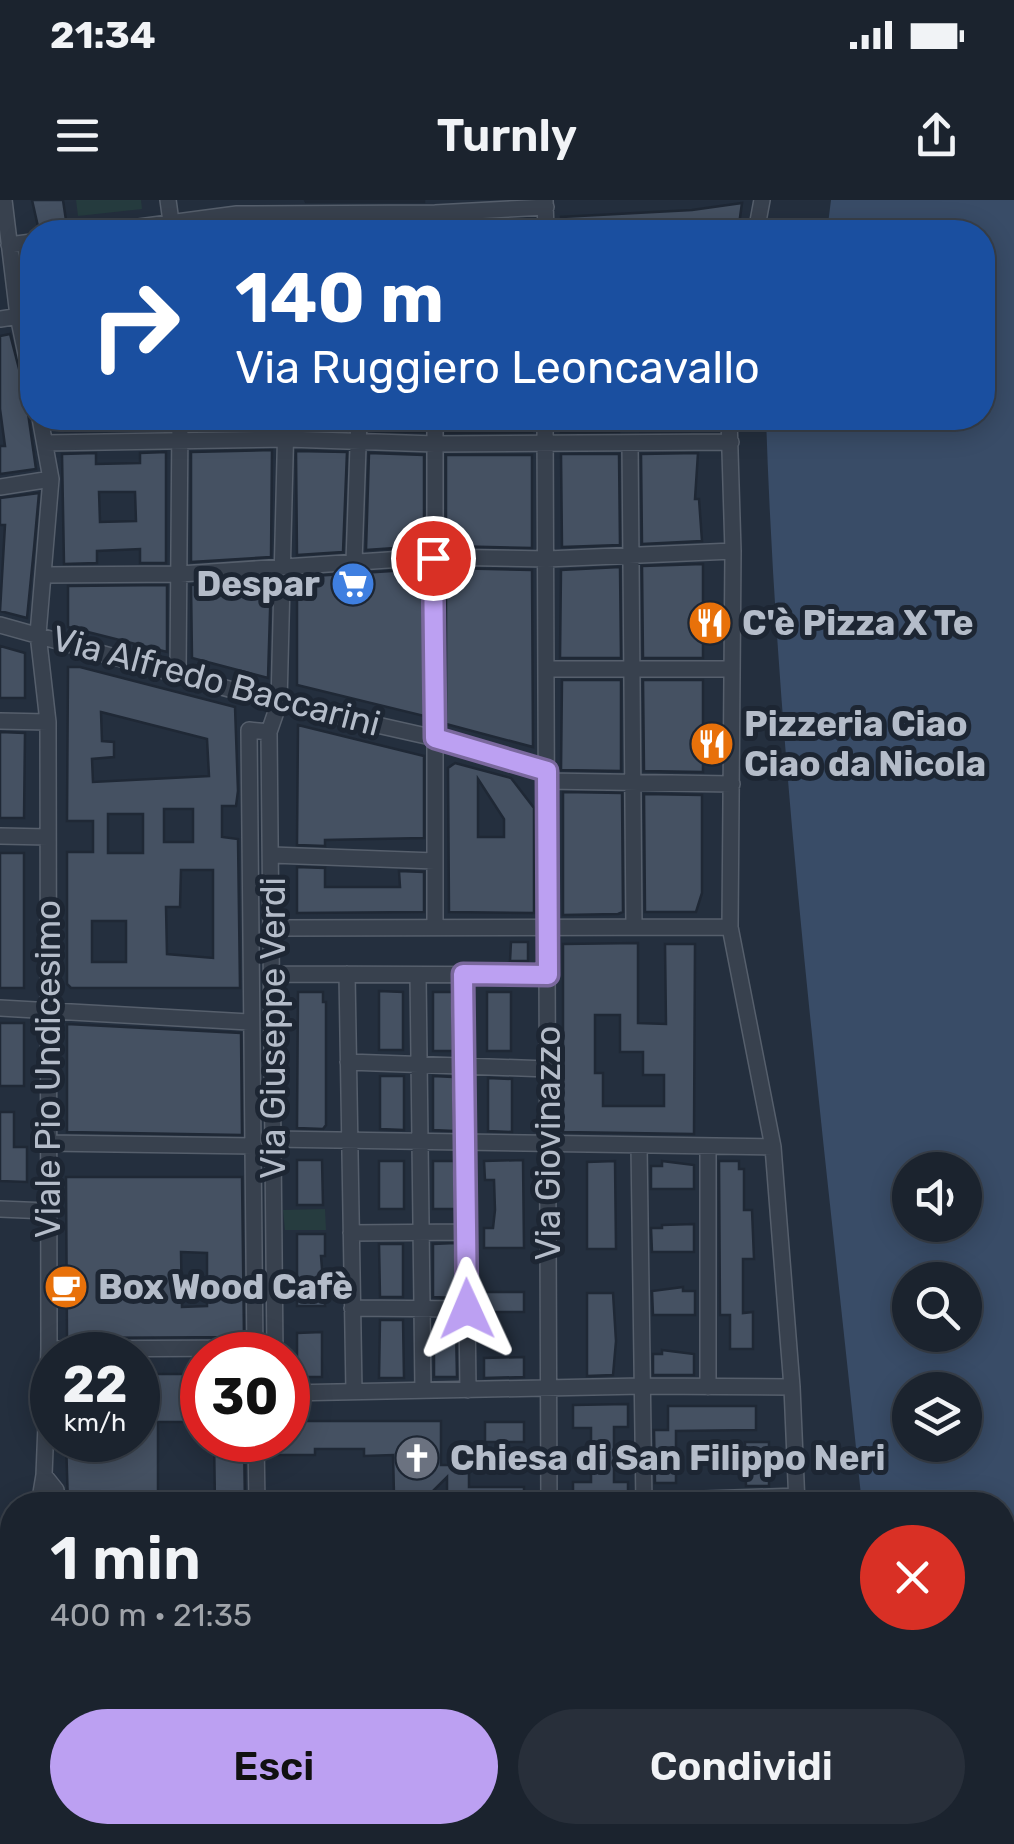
<!DOCTYPE html>
<html lang="it">
<head>
<meta charset="utf-8">
<style>
  :root { --surface:#1b232e; --page:#282f3a; --text:#f1f3f6; --muted:#a0a4aa; --line:#39404a; --accent:#bca0f2 }
  body { margin:0; font-family:Rubik,sans-serif; background:var(--page); color:var(--text); height:100vh; display:flex; flex-direction:column; font-size:38px; white-space:nowrap }
  * { box-sizing:border-box; margin:0 }
  p { font-size:32px; color:var(--muted) }
  .icon { flex:none; width:55px; height:55px; fill:none; stroke:currentColor; stroke-width:2; stroke-linecap:round; stroke-linejoin:round }
  .map { position:relative; flex:1; overflow:hidden }
  .details { position:absolute; left:0px; top:1292px; width:1015px; height:352px; display:flex; flex-direction:column; background:var(--surface); border-radius:40px 40px 0 0; box-shadow:0 5px 25px #0003,0 0 0 2px var(--line) }
  .details>* { flex:none }
  .top-card { position:absolute; left:20px; top:20px; width:975px; height:210px; border-radius:40px; box-shadow:0 5px 25px #0003,0 0 0 2px var(--line); background:#1a4fa0; color:#fff; overflow:hidden }
  .fabs { position:absolute; left:892px; top:952px; display:grid; gap:20px }
  .fabs a { display:grid; place-items:center; width:90px; height:90px; border-radius:50%; background:var(--surface); box-shadow:0 5px 25px #0003,0 0 0 2px var(--line); font-size:50px }
  .speed { position:absolute; left:30px; top:1132px; display:flex; gap:20px; font-size:50px; font-weight:700; text-align:center }
  .speed>* { display:grid; place-content:center; width:130px; height:130px; border-radius:50%; background:var(--surface); box-shadow:0 5px 25px #0003,0 0 0 2px var(--line); line-height:1 }
  .speed small { font-size:25px; font-weight:400 }
  .speed .limit { border:15px solid #d22; background:#fff; color:#111 }
  .pin { position:absolute; display:grid; place-items:center; width:85px; height:85px; color:#fff; margin:-42px; border:5px solid #fff; border-radius:50%; box-shadow:0 2px 10px #0007 }
  .me { position:absolute; width:110px; margin:-55px; rotate:359deg; stroke-linejoin:round; filter:drop-shadow(0 0 8px #0008) }
  .turn { display:flex; align-items:center; gap:35px; height:210px; padding:0 50px; font-size:45px }
  .turn .icon { width:130px; height:130px; stroke-width:2.5 }
  .turn b { display:block; font-size:70px; line-height:85px }
  .round { display:grid; place-items:center; flex:none; width:105px; height:105px; border-radius:52px; background:var(--page) }
  .headline { display:flex; align-items:center; justify-content:space-between; height:170px; padding:0 50px }
  h1 { font-size:60px; font-weight:600; line-height:75px }
  .cta { display:flex; gap:20px; margin-top:auto; padding:20px 50px }
  .cta a { flex:1; height:115px; border-radius:60px; background:var(--accent); color:#111; font-size:40px; font-weight:600; line-height:115px; text-align:center }
  .cta a+a { background:var(--page); color:var(--text) }
  .status { display:flex; justify-content:space-between; align-items:center; height:70px; padding:0 50px; background:var(--surface); direction:ltr }
  .status svg { height:28px; fill:currentColor }
  header { display:flex; justify-content:space-between; align-items:center; height:130px; padding:0 50px; background:var(--surface); font-size:45px; font-weight:600 }
  .map>svg:first-child { display:block }
  .green { fill:#263c3f }
  .water { fill:#394c67; fill-rule:evenodd }
  .building { fill:#455162; stroke:#1f2835; stroke-width:2.5; fill-rule:evenodd }
  .lines { fill:none; stroke-linecap:round; stroke-linejoin:round }
  .minor-casing { stroke:#565f6c; stroke-width:18 }
  .minor { stroke:#38414e; stroke-width:15 }
  .route-casing { stroke:#7a689d; stroke-width:25 }
  .route { stroke:#bca0f2; stroke-width:18 }
  .labels { text-anchor:middle; stroke-width:10; stroke-linejoin:round; paint-order:stroke }
  .poi-label { font-size:35px; font-weight:bold; fill:#b4bcc9; stroke:#1d2633; text-anchor:start }
  .street-label { font-size:35px; fill:#b4bcc9; stroke:#1d2633 }
</style>
</head>
<body>
<div class="status"><b>21:34</b><svg viewBox="0 0 49 12"><path d="M0 12V9h3v3zM5 12V6h3v6zM10 12V3h3v9zM15 12V0h3v12zM26 1h20v11H26zM47 4h2v5h-2z"/></svg></div>
<header><svg class="icon" aria-label="menu" viewBox="0 0 24 24"><path d="M4 6h16M4 12h16M4 18h16"/></svg>Turnly<svg class="icon" aria-label="share" viewBox="0 0 24 24"><path d="M12 15V3M7 8l5-5 5 5M5 13v7h14v-7"/></svg></header>
<div class="map">
<svg width="1014" height="1644" viewBox="0 0 1014 1644">
  <rect width="100%" height="100%" fill="#242f3e"/>
  <path class="green" d="M 76,0 L 141,0 L 142,9 L 78,16 Z
    M 325,1009 L 326,1030 L 285,1030 L 283,1010 Z"/>
  <path class="water" d="M 831,0 L 1014,0 L 1014,1644 L 936,1644 L 932,1633 L 1002,1632 L 1002,1305 L 862,1305 C 825,943 778,581 766,218 L 982,218 L 982,32 L 827,32 ZM 910,970 L 965,970 L 965,1025 L 910,1025 ZM 910,1080 L 965,1080 L 965,1135 L 910,1135 ZM 910,1190 L 965,1190 L 965,1245 L 910,1245 Z"/>
  <path class="building" d="M 32,0 L 63,0 L 67,27 L 39,31 Z
    M 305,0 L 424,0 L 424,2 L 306,2 Z
    M 742,3 L 738,32 L 561,32 L 561,17 L 692,10 Z
    M 500,21 L 500,32 L 442,32 L 442,24 Z
    M 425,24 L 425,32 L 317,32 L 318,25 Z
    M 10,134 L 25,192 L 36,269 L 0,274 L 0,246 L 5,246 L 0,209 L 0,136 Z
    M 63,218 L 165,218 L 167,230 L 65,231 Z
    M 191,218 L 271,218 L 271,228 L 191,229 Z
    M 297,218 L 348,218 L 347,230 L 297,228 Z
    M 370,218 L 424,218 L 424,232 L 370,231 Z
    M 446,218 L 532,218 L 532,232 L 446,233 Z
    M 561,218 L 619,218 L 619,232 L 561,232 Z
    M 634,218 L 694,218 L 694,227 L 690,231 L 640,231 Z
    M 272,250 L 271,357 L 191,362 L 191,252 Z
    M 296,251 L 347,252 L 343,352 L 297,355 Z
    M 166,252 L 166,363 L 140,363 L 140,349 L 97,351 L 97,363 L 64,364 L 62,254 L 96,253 L 96,264 L 140,263 L 140,253 ZM 99,292 L 135,292 L 136,321 L 100,322 Z
    M 369,253 L 424,255 L 424,346 L 366,350 Z
    M 698,253 L 695,299 L 699,299 L 702,341 L 642,344 L 641,254 Z
    M 561,254 L 619,254 L 620,345 L 562,347 Z
    M 446,255 L 532,255 L 532,348 L 446,346 Z
    M 39,293 L 34,348 L 27,418 L 0,411 L 5,325 L 0,325 L 0,298 Z
    M 703,364 L 703,458 L 643,458 L 642,366 Z
    M 620,367 L 621,458 L 560,458 L 561,370 Z
    M 446,368 L 532,370 L 533,547 L 446,524 Z
    M 424,369 L 424,516 L 297,485 L 297,377 Z
    M 271,379 L 268,478 L 192,458 L 191,385 Z
    M 167,385 L 167,452 L 68,427 L 68,386 Z
    M 0,446 L 25,453 L 25,498 L 0,498 Z
    M 68,467 L 80,467 L 235,507 L 238,591 L 236,606 L 222,606 L 222,637 L 238,639 L 240,788 L 71,788 L 67,784 L 67,652 L 93,652 L 93,621 L 67,621 ZM 101,512 L 207,539 L 209,576 L 93,582 L 92,559 L 114,557 L 114,542 L 102,541 ZM 164,609 L 193,609 L 193,642 L 164,642 ZM 108,614 L 143,614 L 143,653 L 108,653 ZM 181,670 L 213,670 L 213,758 L 167,754 L 166,707 L 180,707 ZM 92,721 L 126,721 L 126,762 L 92,762 Z
    M 562,480 L 621,480 L 621,571 L 561,570 Z
    M 643,480 L 703,480 L 703,572 L 644,571 Z
    M 298,525 L 424,556 L 424,638 L 325,640 L 325,646 L 297,645 Z
    M 0,532 L 25,533 L 24,618 L 0,618 Z
    M 455,563 L 511,578 L 534,608 L 534,713 L 449,712 L 448,568 ZM 478,579 L 504,619 L 504,637 L 478,637 Z
    M 563,592 L 622,593 L 623,712 L 618,714 L 563,715 Z
    M 644,594 L 702,595 L 702,693 L 696,712 L 645,712 Z
    M 0,653 L 24,653 L 24,788 L 0,788 Z
    M 297,667 L 325,668 L 325,687 L 400,687 L 399,671 L 424,672 L 424,712 L 297,713 Z
    M 511,742 L 528,742 L 528,761 L 510,761 Z
    M 638,743 L 638,823 L 666,824 L 665,744 L 695,744 L 694,934 L 563,932 L 563,744 ZM 595,815 L 620,815 L 620,852 L 643,852 L 643,875 L 664,875 L 664,906 L 603,906 L 603,873 L 595,873 Z
    M 379,791 L 403,792 L 403,850 L 379,850 Z
    M 298,792 L 323,792 L 323,802 L 326,802 L 326,925 L 323,929 L 297,928 Z
    M 433,792 L 452,792 L 453,851 L 433,851 Z
    M 487,792 L 511,792 L 511,851 L 487,851 Z
    M 0,823 L 24,823 L 24,886 L 0,886 Z
    M 67,824 L 241,833 L 242,935 L 67,932 Z
    M 380,876 L 404,876 L 404,930 L 380,929 Z
    M 433,876 L 453,877 L 454,931 L 433,930 Z
    M 488,878 L 512,879 L 512,932 L 488,931 Z
    M 0,912 L 14,912 L 14,947 L 27,947 L 27,982 L 0,981 Z
    M 297,960 L 322,960 L 323,1005 L 297,1005 Z
    M 523,960 L 524,1048 L 484,1048 L 484,1028 L 493,1028 L 495,1010 L 494,980 L 485,980 L 484,961 Z
    M 379,961 L 404,961 L 404,1009 L 379,1009 Z
    M 433,961 L 454,961 L 455,1009 L 433,1009 Z
    M 615,961 L 616,1049 L 587,1049 L 587,962 Z
    M 662,961 L 694,965 L 694,989 L 651,989 L 651,966 L 662,966 Z
    M 719,961 L 739,961 L 739,969 L 744,969 L 744,1010 L 752,1010 L 754,1059 L 743,1059 L 743,1113 L 753,1112 L 753,1149 L 730,1149 L 730,1115 L 720,1115 Z
    M 66,977 L 242,977 L 244,1137 L 67,1138 ZM 181,1052 L 207,1053 L 207,1106 L 182,1107 Z
    M 694,1024 L 694,1052 L 652,1052 L 651,1028 L 662,1028 L 662,1025 Z
    M 297,1034 L 325,1034 L 325,1056 L 321,1056 L 325,1106 L 297,1106 Z
    M 455,1043 L 456,1098 L 433,1097 L 433,1044 Z
    M 379,1044 L 403,1044 L 403,1097 L 380,1097 Z
    M 683,1087 L 683,1091 L 695,1091 L 695,1115 L 653,1115 L 652,1091 Z
    M 485,1092 L 524,1092 L 524,1112 L 485,1112 Z
    M 587,1093 L 613,1093 L 616,1141 L 613,1175 L 587,1176 Z
    M 380,1120 L 403,1120 L 404,1178 L 379,1178 Z
    M 434,1129 L 456,1129 L 457,1177 L 434,1177 Z
    M 322,1132 L 322,1177 L 297,1177 L 297,1133 Z
    M 662,1150 L 694,1154 L 694,1175 L 653,1175 L 653,1154 L 662,1154 Z
    M 524,1157 L 524,1177 L 484,1178 L 484,1158 Z
    M 138,1174 L 202,1174 L 202,1202 L 194,1202 L 194,1222 L 158,1222 L 158,1305 L 68,1305 L 66,1240 L 138,1240 Z
    M 628,1204 L 628,1227 L 614,1227 L 614,1282 L 628,1282 L 628,1305 L 573,1305 L 573,1282 L 591,1282 L 591,1228 L 573,1228 L 573,1205 Z
    M 668,1206 L 756,1206 L 756,1230 L 676,1231 L 676,1283 L 655,1283 L 654,1230 L 668,1230 Z
    M 288,1221 L 441,1221 L 441,1265 L 469,1265 L 469,1287 L 524,1287 L 524,1305 L 447,1305 L 447,1277 L 425,1299 L 412,1300 L 405,1294 L 394,1294 L 393,1255 L 364,1256 L 364,1249 L 315,1249 L 315,1255 L 276,1255 L 276,1240 L 288,1240 Z
    M 485,1222 L 524,1222 L 524,1242 L 485,1242 Z
    M 214,1240 L 244,1240 L 245,1305 L 215,1305 Z
    M 745,1242 L 769,1242 L 769,1286 L 746,1286 Z"/>
  <g class="lines">
    <defs>
      <path id="minor" d="M 4,0 L 18,116 L 32,183
        M 168,0 L 172,29
        M 545,0 L 546,32
        M 101,32 L 237,14 L 435,13 L 546,7
        M 756,32 L 762,0
        M 9,45 L 32,42
        M 0,119 L 32,114
        M 545,218 L 549,1305
        M 729,218 L 733,351 L 730,727 L 773,947 L 792,1187 L 797,1305
        M 45,243 L 287,239 L 435,244 L 731,242
        M 630,243 L 634,727
        M 0,287 L 51,279
        M 354,362 L 359,218
        M 43,375 L 180,374 L 433,357 L 547,359 L 733,351
        M 0,425 L 279,503 L 435,538 L 547,571
        M 546,469 L 732,469
        M 178,473 L 180,218
        M 0,521 L 48,522
        M 547,581 L 732,584
        M 0,636 L 48,637
        M 272,655 L 435,661
        M 435,727 L 435,218
        M 272,728 L 730,727
        M 271,774 L 548,775
        M 347,774 L 354,1192
        M 418,775 L 423,1190
        M 463,775 L 468,1190
        M 0,808 L 249,822
        M 348,862 L 548,869
        M 273,939 L 773,947
        M 47,943 L 254,946
        M 639,946 L 644,1305
        M 0,1009 L 48,1011
        M 351,1033 L 466,1032
        M 352,1108 L 467,1109
        M 49,1149 L 255,1148
        M 255,1155 L 249,530 L 269,532
        M 275,1155 L 269,532 L 279,503 L 286,218
        M 708,1187 L 708,947
        M 288,1193 L 642,1186 L 792,1187
        M 256,1240 L 257,1305
        M 44,1275 L 56,1290 L 57,1305
        M 644,1301 L 797,1296
        M 39,1305 L 44,1275 L 49,1149 L 48,522 L 38,434 L 51,279 L 40,218
        M 0,1380 L 12,1365
        M 0,1409 L 12,1395
        M 550,1632 L 550,1644
        M 328,1644 L 328,1632
        M 786,1644 L 787,1632"/>
    </defs>
    <use href="#minor" class="minor-casing"/>
    <use href="#minor" class="minor"/>
  </g>
  <g class="lines">
    <defs>
      <path id="route" d="M 433,358 L 435,538 L 547,571 L 548,775 L 463,774 L 467,1109"/>
    </defs>
    <use href="#route" class="route-casing"/>
    <use href="#route" class="route"/>
  </g>
  <defs>
    <symbol id="supermarket-disc" viewBox="-11 -11 22 22"><circle r="9.5" fill="#3f7fe0" stroke="#1d2633"/><path d="M-6-5.5h2.5l.6 2H6L4.5 2H-2.5L-4.4-4H-6ZM-1.5 3.2a1.3 1.3 0 1 0 .1 0ZM3 3.2a1.3 1.3 0 1 0 .1 0Z" fill="#fff"/></symbol>
    <symbol id="restaurant-disc" viewBox="-11 -11 22 22"><circle r="9.5" fill="#e8710a" stroke="#1d2633"/><path d="M-5-6h1v4h1v-4h1v4h1v-4h1v5L-1.5 .5V6h-2V.5L-5-1ZM5-6V6H3V1.5H1.5Q1.5-4 5-6Z" fill="#fff"/></symbol>
    <symbol id="cafe-disc" viewBox="-11 -11 22 22"><circle r="9.5" fill="#e8710a" stroke="#1d2633"/><path d="M-5.5-4.5H6V0H3Q3 3.5 0 3.5H-2.5Q-5.5 3.5-5.5 0ZM3-3.2v2h1.7v-2ZM-6 4.5H4V6H-6Z" fill="#fff"/></symbol>
    <symbol id="church-disc" viewBox="-11 -11 22 22"><circle r="9.5" fill="#6b7280" stroke="#1d2633"/><path d="M-1.2-6h2.4v3.5h3.3v2.4h-3.3V6h-2.4V-.1h-3.3v-2.4h3.3Z" fill="#fff"/></symbol>
  </defs>
  <g fill-rule="evenodd">
    <use href="#supermarket-disc" x="328" y="359" width="50" height="50"/>
    <use href="#restaurant-disc" x="685" y="398" width="50" height="50"/>
    <use href="#restaurant-disc" x="687" y="519" width="50" height="50"/>
    <use href="#cafe-disc" x="41" y="1062" width="50" height="50"/>
    <use href="#church-disc" x="392" y="1233" width="50" height="50"/>
  </g>
  <g class="labels">
    <g class="poi-label">
      <text x="320" y="396" text-anchor="end">Despar</text>
      <text x="742" y="435">C'è Pizza X Te</text>
      <text x="744" y="536">Pizzeria Ciao<tspan x="744" dy="40">Ciao da Nicola</tspan></text>
      <text x="98" y="1099">Box Wood Cafè</text>
      <text x="450" y="1270">Chiesa di San Filippo Neri</text>
    </g>
    <g class="street-label">
      <text transform="translate(216 481) rotate(15)" y="12">Via Alfredo Baccarini</text>
      <text transform="translate(273 828) rotate(-90)" y="12">Via Giuseppe Verdi</text>
      <text transform="translate(48 869) rotate(-90)" y="12">Viale Pio Undicesimo</text>
      <text transform="translate(548 943) rotate(-90)" y="12">Via Giovinazzo</text>
    </g>
  </g>
</svg>
<div class="fabs">
<a><svg class="icon" aria-label="sound" viewBox="0 0 24 24"><path d="M4 9h4l5-4v14l-5-4H4zM17 9q2 3 0 6"/></svg></a>
<a><svg class="icon" aria-label="search" viewBox="0 0 24 24"><circle cx="10" cy="10" r="6"/><path d="M15 15l6 6"/></svg></a>
<a><svg class="icon" aria-label="layers" viewBox="0 0 24 24"><path d="M12 4l9 5-9 5-9-5zM3 14l9 5 9-5"/></svg></a>
</div>
<div class="speed"><div>22<small>km/h</small></div><div class="limit">30</div></div>
<div class="pin" style="left:433px;top:358px;background:#d93025"><svg class="icon" aria-label="arrive" viewBox="0 0 24 24"><path d="M6 21V4h12l-3 4 3 4H6"/></svg></div>
<svg class="me" style="left:467px;top:1109px" viewBox="-20 -20 40 40"><path d="M0-17L14 15 0 8-14 15z" fill="#bca0f2" stroke="#fff" stroke-width="4"/></svg>
<div class="top-card">
<div class="turn"><svg class="icon" aria-label="right" viewBox="0 0 24 24"><path d="M7 20v-9h11M14 6l5 5-5 5"/></svg><div><b>140 m</b>Via Ruggiero Leoncavallo</div></div>
</div>
<section class="details">
<div class="headline"><div><h1>1 min</h1><p>400 m · 21:35</p></div><a class="round" style="background:#d93025;color:#fff"><svg class="icon" aria-label="close" viewBox="0 0 24 24"><path d="M6 6l12 12M18 6L6 18"/></svg></a></div>
<div class="cta"><a>Esci</a><a>Condividi</a></div>
</section>
</div>
</body>
</html>
